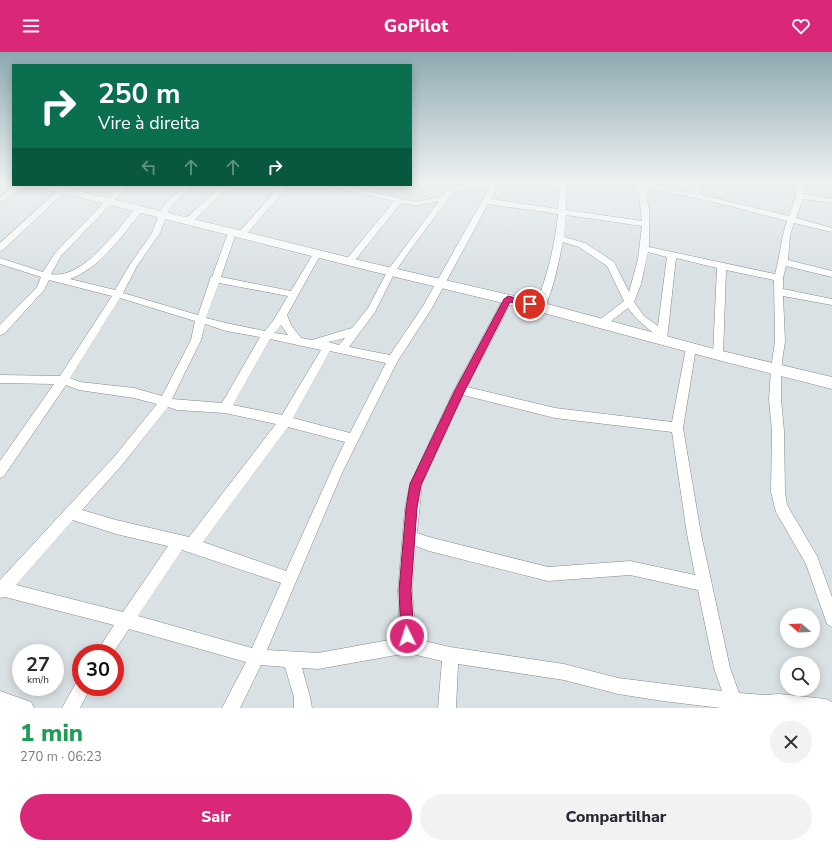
<!DOCTYPE html>
<html lang="pt">
<head>
<meta charset="utf-8">
<style>
  :root { --surface:#fff; --page:#f2f2f3; --text:#2b2b33; --muted:#7c7c81; --accent:#db2777 }
  body { margin:0; font-family:"Nunito Sans",sans-serif; background:var(--page); color:var(--text); height:100vh; display:flex; flex-direction:column; font-size:15px; white-space:nowrap }
  * { box-sizing:border-box; margin:0 }
  p { font-size:13px; color:var(--muted) }
  .icon { flex:none; width:22px; height:22px; fill:none; stroke:currentColor; stroke-width:2; stroke-linecap:round; stroke-linejoin:round }
  .map { position:relative; height:656px; overflow:hidden }
  .sheet { display:flex; flex-direction:column; background:var(--surface); flex:1 }
  .sheet>* { flex:none }
  .top-card { position:absolute; left:12px; top:12px; width:400px; height:122px; border-radius:0px; box-shadow:0 2px 10px #0003; background:#0b6e4f; color:#fff; overflow:hidden }
  .needle { width:26px; rotate:289deg }
  .buttons { position:absolute; left:780px; top:556px; display:grid; gap:8px }
  .buttons a { display:grid; place-items:center; width:40px; height:40px; border-radius:50%; background:var(--surface); box-shadow:0 2px 10px #0003; font-size:20px }
  .speed { position:absolute; left:12px; top:592px; display:flex; gap:8px; font-size:20px; font-weight:700; text-align:center }
  .speed>* { display:grid; place-content:center; width:52px; height:52px; border-radius:50%; background:var(--surface); box-shadow:0 2px 10px #0003; line-height:1 }
  .speed small { font-size:10px; font-weight:400 }
  .speed .limit { border:6px solid #d22; background:#fff; color:#111 }
  .pin { position:absolute; display:grid; place-items:center; width:34px; height:34px; color:#fff; margin:-17px; border:2px solid #fff; border-radius:50%; box-shadow:0 1px 4px #0007 }
  .me { position:absolute; width:44px; margin:-22px; rotate:356deg; stroke-linejoin:round; filter:drop-shadow(0 0 3px #0008) }
  .turn { display:flex; align-items:center; gap:14px; height:84px; padding:0 20px; font-size:18px }
  .turn .icon { width:52px; height:52px; stroke-width:2.5 }
  .turn b { display:block; font-size:28px; line-height:34px }
  .lanes { display:flex; align-items:center; height:38px; padding:0 20px; background:#0003; justify-content:center; gap:20px; direction:ltr }
  .lanes .off { opacity:.35 }
  .round { display:grid; place-items:center; flex:none; width:42px; height:42px; border-radius:21px; background:var(--page) }
  .summary { display:flex; align-items:center; justify-content:space-between; height:68px; padding:0 20px }
  h1 { font-size:24px; font-weight:800; line-height:30px; color:#1e9e55 }
  .button { display:flex; gap:8px; margin-top:auto; padding:8px 20px }
  .button a { flex:1; height:46px; border-radius:24px; background:var(--accent); color:#fff; font-size:16px; font-weight:800; line-height:46px; text-align:center }
  .button a+a { background:var(--page); color:var(--text) }
  header { display:flex; justify-content:space-between; align-items:center; height:52px; padding:0 20px; background:var(--accent); color:#fff; font-size:18px; font-weight:800 }
  .map>svg:first-child { display:block }
  .lines { fill:none; stroke-linecap:round; stroke-linejoin:round }
  .street-casing { stroke:#83898c; stroke-width:1 }
  .secondary-casing { stroke:#83898c; stroke-width:1 }
  .street { fill:#fff; fill-rule:evenodd }
  .secondary { fill:#fff; fill-rule:evenodd }
  .route { fill:#db2777; stroke:#8e194d }
</style>
</head>
<body>
<header><svg class="icon" aria-label="menu" viewBox="0 0 24 24"><path d="M4 6h16M4 12h16M4 18h16"/></svg>GoPilot<svg class="icon" aria-label="heart" viewBox="0 0 24 24"><path d="M12 20l-8-8c-3-5 5-10 8-4 3-6 11-1 8 4z"/></svg></header>
<div class="map">
<svg width="832" height="656" viewBox="0 0 832 656">
  <rect width="100%" height="100%" fill="#dae1e4"/>
  <g class="lines">
    <defs>
      <path id="street" d="M 479,131 L 499,131 L 491,147 L 558,157 L 560,137 L 539,133 L 535,131 L 560,132 L 561,131 L 567,131 L 566,158 L 642,169 L 639,144 L 636,134 L 631,133 L 631,131 L 642,131 L 694,142 L 697,131 L 703,131 L 701,143 L 789,164 L 796,144 L 796,131 L 803,131 L 804,142 L 832,147 L 832,151 L 803,147 L 796,166 L 832,176 L 832,180 L 794,171 L 790,183 L 788,208 L 832,219 L 832,225 L 786,214 L 783,226 L 783,237 L 832,247 L 832,253 L 783,244 L 785,289 L 781,317 L 781,347 L 784,379 L 785,440 L 787,453 L 817,504 L 832,545 L 832,575 L 827,572 L 806,512 L 776,460 L 771,440 L 772,379 L 769,347 L 771,317 L 775,289 L 774,228 L 726,218 L 723,303 L 722,306 L 714,306 L 713,303 L 717,216 L 676,206 L 667,287 L 666,290 L 658,290 L 657,284 L 638,268 L 628,256 L 606,273 L 598,273 L 597,271 L 598,269 L 624,249 L 607,214 L 579,195 L 563,190 C 560,202 551,255 540,258 L 535,255 C 547,225 555,194 558,162 L 488,152 L 432,256 L 397,310 L 342,421 L 267,598 L 318,601 L 400,586 L 398,539 L 405,456 L 410,432 L 454,338 L 503,247 L 508,244 L 513,247 L 467,335 L 555,356 L 672,370 L 686,296 L 687,293 L 695,293 L 696,296 L 683,376 L 701,482 L 730,616 L 739,641 L 765,643 L 779,642 L 826,647 L 832,650 L 832,656 L 721,656 L 663,649 L 618,642 L 564,628 L 458,612 L 456,656 L 438,656 L 442,609 L 408,601 L 318,617 L 302,616 L 310,645 L 312,656 L 294,656 L 294,645 L 285,615 L 261,613 L 240,656 L 222,656 L 246,610 L 129,577 L 113,601 L 96,601 L 114,573 L 5,545 L 0,546 L 0,528 L 114,405 L 157,352 L 134,346 L 79,338 L 66,333 L 4,424 L 0,426 L 0,409 L 54,332 L 0,331 L 0,323 L 60,324 L 112,244 L 49,228 L 44,238 L 4,282 L 0,283 L 0,273 L 37,235 L 41,225 L 0,212 L 0,206 L 43,220 L 55,201 L 121,133 L 129,133 L 61,204 L 51,222 C 82,229 120,175 137,154 L 143,154 L 143,158 C 123,182 102,215 70,227 L 115,238 L 129,214 L 152,181 L 159,162 L 165,152 L 185,133 L 193,133 L 172,153 L 167,162 L 160,181 L 137,214 L 123,241 L 198,263 L 210,228 L 209,227 L 212,225 L 228,181 L 232,179 L 236,181 L 221,225 L 291,239 L 313,202 L 317,199 L 321,202 L 287,263 L 291,273 L 301,286 L 312,288 L 352,276 L 368,256 L 388,218 L 439,149 L 416,154 L 401,151 L 352,212 L 346,212 L 345,210 L 346,208 L 394,149 L 330,135 L 326,133 L 340,133 L 416,150 L 443,144 L 449,135 ZM 491,133 L 423,254 L 390,303 L 349,295 L 375,260 L 395,220 L 411,197 L 454,139 ZM 644,135 L 726,153 L 787,169 C 781,186 780,205 775,222 L 649,195 L 649,157 ZM 566,163 L 642,174 L 638,207 L 629,240 L 614,210 L 585,191 L 564,185 ZM 648,200 L 667,205 L 658,274 L 644,264 L 634,250 L 641,232 ZM 219,231 L 288,244 L 273,269 L 265,279 L 226,271 L 206,266 ZM 120,246 L 195,269 L 191,288 L 162,344 L 134,336 L 80,330 L 70,326 ZM 205,272 L 226,279 L 260,285 L 222,351 L 172,347 L 201,288 ZM 281,273 L 288,283 L 274,281 ZM 345,286 L 339,293 L 328,290 ZM 270,287 L 321,298 L 282,363 L 233,353 ZM 330,299 L 386,311 L 350,381 L 293,366 ZM 463,343 L 555,366 L 672,380 L 687,482 L 695,523 L 630,509 L 548,515 L 429,485 L 417,481 L 422,432 ZM 168,355 L 177,358 L 225,361 L 276,372 L 189,485 L 116,468 L 82,458 L 122,413 ZM 288,375 L 345,390 L 333,415 L 286,519 L 203,490 ZM 73,468 L 116,482 L 168,494 L 123,560 L 16,533 ZM 416,494 L 429,499 L 548,529 L 630,523 L 698,538 L 714,616 L 722,639 L 618,626 L 564,612 L 450,595 L 416,587 L 412,539 ZM 182,498 L 281,531 L 252,596 L 138,564 Z
        M 17,133 L 26,133 L 0,151 L 0,145 Z
        M 64,133 L 72,133 L 3,198 L 0,199 L 0,191 Z
        M 222,133 L 260,133 L 256,135 L 228,136 L 191,171 L 185,171 L 185,167 Z
        M 281,133 L 289,133 L 244,185 L 238,185 L 237,183 L 238,181 Z
        M 81,627 L 81,635 L 91,635 L 80,656 L 62,656 L 77,629 Z
        M 0,639 L 31,650 L 34,656 L 0,656 Z"/>
      <path id="secondary" d="M 38,133 L 55,133 L 371,211 L 540,250 L 718,298 L 832,325 L 832,337 L 718,308 L 540,260 L 371,219 L 39,135 Z"/>
    </defs>
    <use href="#street" class="street-casing"/>
    <use href="#secondary" class="secondary-casing"/>
    <use href="#street" class="street"/>
    <use href="#secondary" class="secondary"/>
  </g>
  <linearGradient id="sky" x2="0" y2="1"><stop stop-color="#8da9b0"/><stop offset="0.59" stop-color="#eef2f3"/><stop offset="1" stop-color="#eef2f3" stop-opacity="0"/></linearGradient>
  <rect width="832" height="222" fill="url(#sky)"/>
  <path class="route" d="M 508,244 L 532,250 L 533,252 L 530,255 L 510,250 L 465,338 L 421,433 L 417,456 L 411,538 L 414,584 L 412,589 L 407,591 L 403,589 L 401,584 L 399,538 L 406,456 L 410,432 L 455,338 L 504,247 Z"/>
</svg>
<div class="buttons">
<a><svg class="needle" viewBox="-14 -14 28 28"><path d="M0-13l5 13h-10z" fill="#e53935"/><path d="M0 13l5-13h-10z" fill="#7c7c81"/></svg></a>
<a><svg class="icon" aria-label="search" viewBox="0 0 24 24"><circle cx="10" cy="10" r="6"/><path d="M15 15l6 6"/></svg></a>
</div>
<div class="speed"><div>27<small>km/h</small></div><div class="limit">30</div></div>
<div class="pin" style="left:530px;top:252px;background:#d93025"><svg class="icon" aria-label="arrive" viewBox="0 0 24 24"><path d="M6 21V4h12l-3 4 3 4H6"/></svg></div>
<svg class="me" style="left:407px;top:584px" viewBox="-20 -20 40 40"><circle r="17" fill="#db2777" stroke="#fff" stroke-width="3"/><path d="M0-11L8 9 0 5-8 9z" fill="#fff"/></svg>
<div class="top-card">
<div class="turn"><svg class="icon" aria-label="right" viewBox="0 0 24 24"><path d="M7 20v-9h11M14 6l5 5-5 5"/></svg><div><b>250 m</b>Vire à direita</div></div>
<div class="lanes"><svg class="icon off" aria-label="left" viewBox="0 0 24 24"><path d="M17 20v-9H6M10 6l-5 5 5 5"/></svg><svg class="icon off" aria-label="ahead" viewBox="0 0 24 24"><path d="M12 20V5M6 11l6-6 6 6"/></svg><svg class="icon off" aria-label="ahead" viewBox="0 0 24 24"><path d="M12 20V5M6 11l6-6 6 6"/></svg><svg class="icon" aria-label="right" viewBox="0 0 24 24"><path d="M7 20v-9h11M14 6l5 5-5 5"/></svg></div>
</div>
</div>
<section class="sheet">
<div class="summary"><div><h1>1 min</h1><p>270 m · 06:23</p></div><a class="round"><svg class="icon" aria-label="close" viewBox="0 0 24 24"><path d="M6 6l12 12M18 6L6 18"/></svg></a></div>
<div class="button"><a>Sair</a><a>Compartilhar</a></div>
</section>
</body>
</html>
